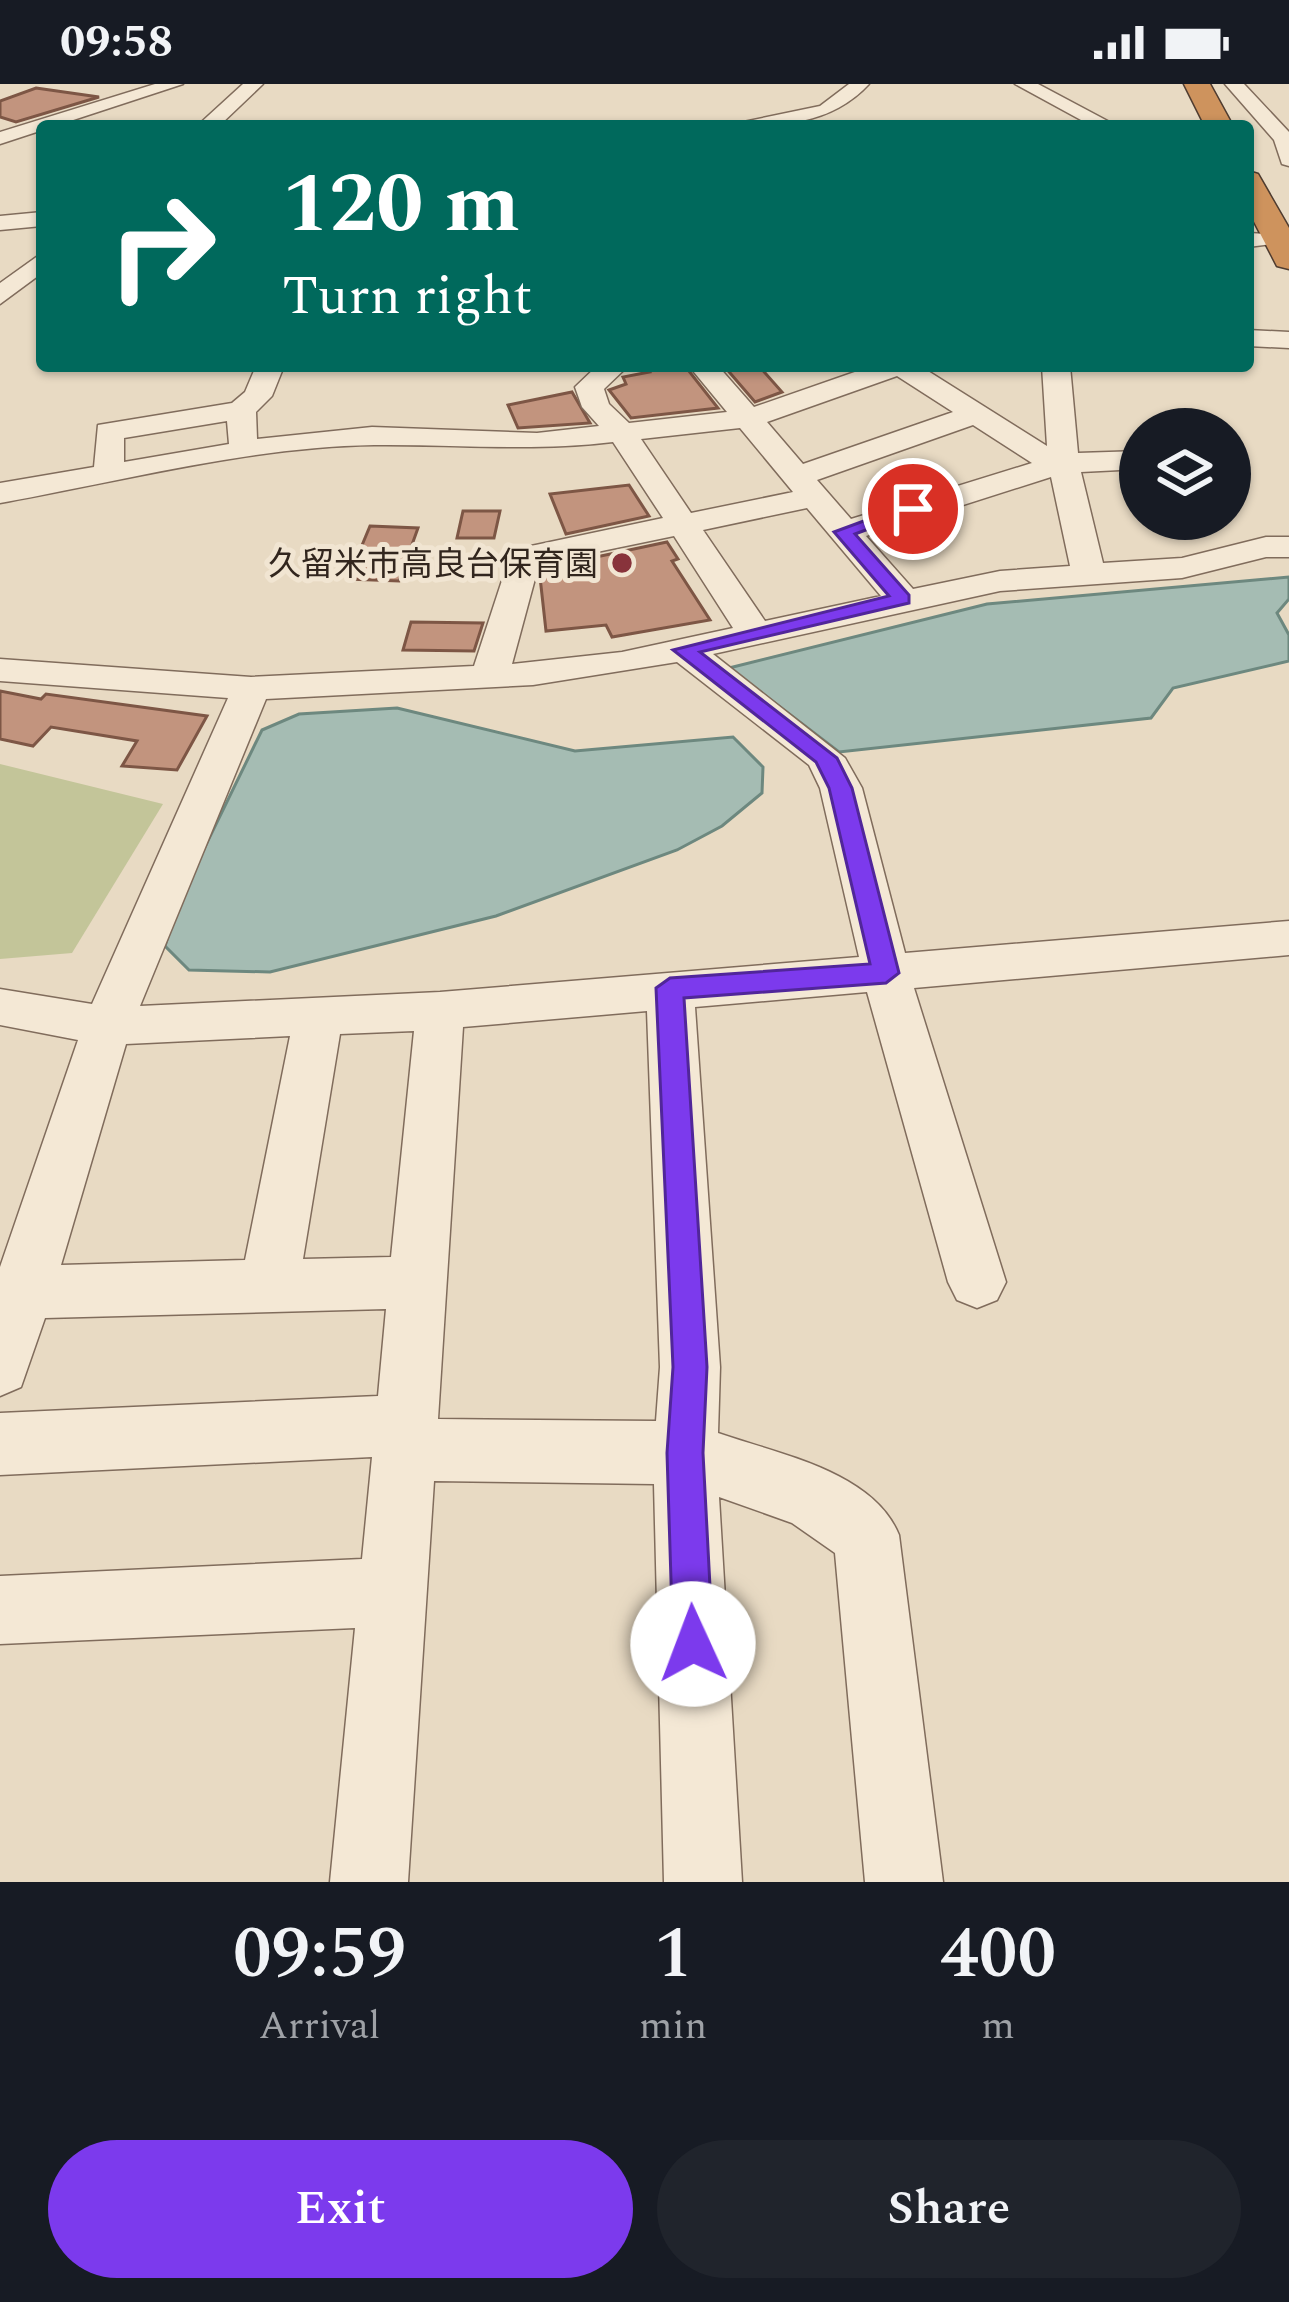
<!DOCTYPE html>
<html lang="en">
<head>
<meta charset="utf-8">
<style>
  :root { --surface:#171b24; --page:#20242c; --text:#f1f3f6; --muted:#9ea1a6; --accent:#7c3aed }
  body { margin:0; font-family:Spectral,"Noto Sans JP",serif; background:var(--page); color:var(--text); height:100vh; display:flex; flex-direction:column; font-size:45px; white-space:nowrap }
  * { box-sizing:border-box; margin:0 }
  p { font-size:39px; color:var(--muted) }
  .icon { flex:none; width:66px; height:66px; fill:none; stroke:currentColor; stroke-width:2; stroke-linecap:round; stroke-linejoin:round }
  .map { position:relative; height:1798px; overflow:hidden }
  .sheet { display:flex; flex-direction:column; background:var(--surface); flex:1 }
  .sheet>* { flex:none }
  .top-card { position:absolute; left:36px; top:36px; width:1218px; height:252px; border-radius:12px; box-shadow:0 3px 9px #0004; background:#00695c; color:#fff; overflow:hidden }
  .controls { position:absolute; left:1119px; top:324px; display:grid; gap:24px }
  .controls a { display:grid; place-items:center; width:132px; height:132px; border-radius:50%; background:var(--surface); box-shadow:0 3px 9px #0004; font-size:60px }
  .pin { position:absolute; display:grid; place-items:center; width:102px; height:102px; color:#fff; margin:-51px; border:6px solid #fff; border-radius:50%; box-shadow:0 3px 12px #0007 }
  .me { position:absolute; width:132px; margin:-66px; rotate:358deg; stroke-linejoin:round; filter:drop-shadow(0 0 9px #0008) }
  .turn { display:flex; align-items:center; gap:42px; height:252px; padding:0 48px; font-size:54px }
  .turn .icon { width:156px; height:156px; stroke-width:2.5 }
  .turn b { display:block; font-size:84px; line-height:102px }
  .eta { display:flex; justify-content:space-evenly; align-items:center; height:204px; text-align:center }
  .eta b { font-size:72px; font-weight:600; line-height:84px }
  .cta { display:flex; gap:24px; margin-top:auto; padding:24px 48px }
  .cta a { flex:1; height:138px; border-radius:72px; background:var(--accent); color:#fff; font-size:48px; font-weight:600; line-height:138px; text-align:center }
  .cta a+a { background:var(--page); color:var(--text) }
  .status { display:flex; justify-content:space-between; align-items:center; height:84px; padding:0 60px; background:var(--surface); direction:ltr }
  .status svg { height:33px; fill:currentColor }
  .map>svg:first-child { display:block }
  .green { fill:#c3c599 }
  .water { fill:#a5bcb3; stroke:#6d887f; stroke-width:3 }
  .building { fill:#c2947e; stroke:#7d5645; stroke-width:3 }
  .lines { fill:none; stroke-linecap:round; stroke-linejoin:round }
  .minor-casing { stroke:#806c5c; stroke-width:3 }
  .highway-casing { stroke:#4f3c30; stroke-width:3 }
  .minor { fill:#f4e8d5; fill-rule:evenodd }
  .highway { fill:#ce935d; fill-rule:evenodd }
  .route { fill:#7c3aed; stroke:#51269a; stroke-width:3 }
  .poi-dot { fill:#88333b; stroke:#f1e5d2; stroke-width:4.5 }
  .labels { text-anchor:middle; stroke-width:10; stroke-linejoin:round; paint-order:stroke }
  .far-poi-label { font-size:33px; fill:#32261e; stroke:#f1e5d2; text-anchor:end }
</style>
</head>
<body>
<div class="status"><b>09:58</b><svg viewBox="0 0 49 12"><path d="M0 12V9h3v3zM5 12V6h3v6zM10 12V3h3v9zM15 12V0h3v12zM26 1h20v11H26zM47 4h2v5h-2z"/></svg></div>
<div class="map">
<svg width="1289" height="1798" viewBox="0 0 1289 1798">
  <rect width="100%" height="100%" fill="#e8dac3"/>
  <path class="green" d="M 0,680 L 163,720 L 72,869 L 0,875 Z"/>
  <path class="water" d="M 1289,493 L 1289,515 L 1277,529 L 1289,551 L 1289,577 L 1173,604 L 1151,634 L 839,668 L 729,584 L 987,520 Z
    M 397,624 L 575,667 L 733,653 L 763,683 L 762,709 L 722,742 L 677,766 L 496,832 L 270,888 L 189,886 L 165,862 L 178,818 L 262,646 L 299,630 Z"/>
  <path class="building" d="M 36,4 L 99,13 L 16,38 L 0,33 L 0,17 Z
    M 642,282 L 685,282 L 718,324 L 631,334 L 609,306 L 626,300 L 623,293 L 649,288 Z
    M 724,282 L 759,282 L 782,308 L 755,318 Z
    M 572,308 L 590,339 L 518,344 L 508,321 Z
    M 629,401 L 649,432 L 566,450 L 550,410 Z
    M 463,427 L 500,427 L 494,454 L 457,454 Z
    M 370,442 L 418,444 L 399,497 L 348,495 Z
    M 667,458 L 678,475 L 672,477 L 710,536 L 612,553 L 606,541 L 546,547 L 540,493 L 583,489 L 577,477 Z
    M 411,538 L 483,539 L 474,567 L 403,566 Z
    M 0,607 L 41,615 L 46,610 L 207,632 L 177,686 L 122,682 L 137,657 L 51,643 L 33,662 L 0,655 Z"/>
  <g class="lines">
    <defs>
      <path id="minor" d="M 155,0 L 183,0 L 0,60 L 0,48 Z
        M 243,0 L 263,0 L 219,42 L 197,42 Z
        M 849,0 L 869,0 C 830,42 779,42 724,42 L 820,22 Z
        M 1015,0 L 1038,0 L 1117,42 L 1092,42 Z
        M 1225,0 L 1244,0 L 1289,48 L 1289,82 L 1282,80 L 1274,56 Z
        M 42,128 L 42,142 L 0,146 L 0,132 Z
        M 1248,149 L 1287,151 L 1289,158 L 1248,163 Z
        M 42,169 L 42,189 L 0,220 L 0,199 Z
        M 1248,246 L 1289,248 L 1289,264 L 1248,262 Z
        M 256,282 L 284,282 L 272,312 L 256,328 L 257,355 L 372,343 L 537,349 L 599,342 L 582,323 L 575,303 L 597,282 L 628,282 L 604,305 L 609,320 L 629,339 L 727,328 L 689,282 L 718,282 L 754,323 L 872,282 L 920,282 L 1047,362 L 1042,282 L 1070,282 L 1078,369 L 1140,367 L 1140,385 L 1081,388 L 1103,479 L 1182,474 L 1266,453 L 1289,453 L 1289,473 L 1266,473 L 1182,494 L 1000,507 L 713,570 L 845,674 L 862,704 L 905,869 L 1289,837 L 1289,871 L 914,904 L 1006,1198 L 997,1216 L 977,1224 L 957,1216 L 948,1198 L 867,908 L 695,923 L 720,1283 L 718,1349 C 778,1370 873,1387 899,1451 L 943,1798 L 865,1798 L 835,1469 L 792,1439 L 719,1413 L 742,1798 L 664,1798 L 654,1400 L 434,1397 L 408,1798 L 330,1798 L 355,1544 L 0,1560 L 0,1492 L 362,1475 L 372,1373 L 0,1391 L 0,1329 L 378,1312 L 386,1225 L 45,1234 L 21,1303 L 0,1312 L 0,1183 L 78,956 L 0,941 L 0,905 L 92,920 L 228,614 L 0,597 L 0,575 L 251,593 L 474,582 L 512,466 L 663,434 L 613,358 C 532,368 455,360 374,361 C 249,363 122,397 0,419 L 0,399 L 94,383 L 98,341 L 232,319 L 245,308 ZM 897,292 L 953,328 L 803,380 L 767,338 ZM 227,337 L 229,360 L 124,378 L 124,354 ZM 973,341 L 1032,379 L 851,435 L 817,396 ZM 740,344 L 793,408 L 691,429 L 641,355 ZM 1051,393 L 1070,482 L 1000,487 L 913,505 L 866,452 ZM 807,424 L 881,512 L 765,537 L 703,446 ZM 674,452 L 733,544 L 622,568 L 512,580 L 539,480 ZM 677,578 L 809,681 L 820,704 L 859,873 L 440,908 L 140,922 L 266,615 L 533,601 ZM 647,927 L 660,1283 L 656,1337 L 438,1335 L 463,943 ZM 414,947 L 391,1173 L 303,1175 L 340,950 ZM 290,952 L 245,1176 L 61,1181 L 126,960 Z"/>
      <path id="highway" d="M 1184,0 L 1210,0 L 1233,42 L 1205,42 Z
        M 1248,87 L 1258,90 L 1289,144 L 1289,185 L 1277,182 L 1248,126 Z"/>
    </defs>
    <use href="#minor" class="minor-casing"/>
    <use href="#highway" class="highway-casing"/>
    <use href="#minor" class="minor"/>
    <use href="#highway" class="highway"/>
  </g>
  <path class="route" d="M 907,421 L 922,425 L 855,450 L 909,511 L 909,519 L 700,568 L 837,674 L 852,704 L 899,889 L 886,899 L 684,914 L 707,1283 L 703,1369 L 713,1560 L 707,1574 L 693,1580 L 679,1574 L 673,1560 L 667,1369 L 673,1283 L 656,904 L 670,894 L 870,880 L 829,704 L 816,678 L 673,566 L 889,512 L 834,448 Z"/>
  <circle class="poi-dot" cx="622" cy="479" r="12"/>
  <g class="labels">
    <g class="far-poi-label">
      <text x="598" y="491">久留米市高良台保育園</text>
    </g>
  </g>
</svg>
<div class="controls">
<a><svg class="icon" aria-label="layers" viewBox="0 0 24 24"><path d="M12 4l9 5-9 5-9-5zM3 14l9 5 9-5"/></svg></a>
</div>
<div class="pin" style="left:913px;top:425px;background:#d93025"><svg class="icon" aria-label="arrive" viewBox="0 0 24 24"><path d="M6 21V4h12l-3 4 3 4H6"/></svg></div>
<svg class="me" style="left:693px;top:1560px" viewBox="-20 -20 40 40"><circle r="19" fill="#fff"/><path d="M0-13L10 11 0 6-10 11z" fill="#7c3aed"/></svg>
<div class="top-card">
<div class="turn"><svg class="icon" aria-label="right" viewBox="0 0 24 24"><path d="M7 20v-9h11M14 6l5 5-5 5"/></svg><div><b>120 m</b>Turn right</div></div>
</div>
</div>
<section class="sheet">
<div class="eta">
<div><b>09:59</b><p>Arrival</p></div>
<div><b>1</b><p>min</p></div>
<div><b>400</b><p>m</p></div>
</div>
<div class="cta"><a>Exit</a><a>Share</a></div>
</section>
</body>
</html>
